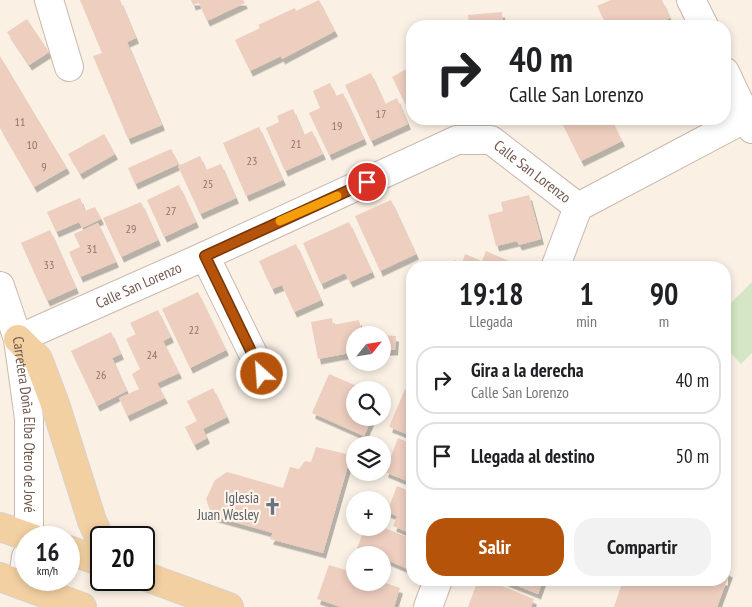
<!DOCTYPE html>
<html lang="es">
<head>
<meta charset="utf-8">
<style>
  :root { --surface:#fff; --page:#f2f2f2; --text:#202124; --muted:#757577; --line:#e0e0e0; --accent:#b45309 }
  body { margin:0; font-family:"PT Sans Narrow",sans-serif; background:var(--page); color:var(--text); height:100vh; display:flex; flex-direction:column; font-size:19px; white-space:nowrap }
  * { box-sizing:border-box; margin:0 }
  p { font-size:16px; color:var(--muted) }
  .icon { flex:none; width:28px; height:28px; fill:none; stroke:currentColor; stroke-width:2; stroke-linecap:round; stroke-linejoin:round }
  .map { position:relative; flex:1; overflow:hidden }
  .panel { position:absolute; left:406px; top:261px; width:325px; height:325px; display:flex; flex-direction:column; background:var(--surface); border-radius:20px; box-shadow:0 2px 8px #0003 }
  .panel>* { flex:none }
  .guide { position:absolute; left:406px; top:20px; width:325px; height:105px; border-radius:20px; box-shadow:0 2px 8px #0003; background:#fff; color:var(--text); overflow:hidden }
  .needle { width:32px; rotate:60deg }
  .tools { position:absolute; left:346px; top:326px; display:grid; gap:10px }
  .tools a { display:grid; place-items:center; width:45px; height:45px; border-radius:50%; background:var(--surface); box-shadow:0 2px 8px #0003; font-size:25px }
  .speed { position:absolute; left:15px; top:526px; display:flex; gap:10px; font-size:25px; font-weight:700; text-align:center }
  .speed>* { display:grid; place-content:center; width:65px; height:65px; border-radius:50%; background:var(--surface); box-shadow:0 2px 8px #0003; line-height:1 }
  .speed small { font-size:12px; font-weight:400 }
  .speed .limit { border:2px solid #111; border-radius:8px; background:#fff; color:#111 }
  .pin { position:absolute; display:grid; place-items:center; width:42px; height:42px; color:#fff; margin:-21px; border:2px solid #fff; border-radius:50%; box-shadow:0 1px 5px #0007 }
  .me { position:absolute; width:55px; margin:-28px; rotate:334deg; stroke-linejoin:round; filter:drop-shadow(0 0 4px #0008) }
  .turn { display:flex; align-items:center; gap:18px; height:105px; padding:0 20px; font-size:22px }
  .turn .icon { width:65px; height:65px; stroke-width:2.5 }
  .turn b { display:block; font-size:35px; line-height:42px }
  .eta { display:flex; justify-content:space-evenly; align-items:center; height:85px; text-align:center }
  .eta b { font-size:30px; font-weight:800; line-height:35px }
  .primary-button { display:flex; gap:10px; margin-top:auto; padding:10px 20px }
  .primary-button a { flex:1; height:58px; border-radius:20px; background:var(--accent); color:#fff; font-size:20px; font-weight:800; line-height:58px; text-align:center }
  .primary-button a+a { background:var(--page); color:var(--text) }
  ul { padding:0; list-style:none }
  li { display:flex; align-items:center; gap:15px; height:68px; margin:0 10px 8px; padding:0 10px; border:2px solid var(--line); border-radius:20px }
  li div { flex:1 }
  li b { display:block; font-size:19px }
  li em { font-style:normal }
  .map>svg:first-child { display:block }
  .green { fill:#d4e6c4 }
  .building { fill:#edcebf; filter:url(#shadow) }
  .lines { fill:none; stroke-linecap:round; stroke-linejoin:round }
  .minor-casing { stroke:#cab8ac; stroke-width:30 }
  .major-casing { stroke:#d7d0cd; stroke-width:30 }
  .minor { stroke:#fff; stroke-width:28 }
  .major { stroke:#f3d0a2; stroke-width:28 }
  .route-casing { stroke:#753606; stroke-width:12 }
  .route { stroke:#b45309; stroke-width:9 }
  .slow { stroke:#f59e0b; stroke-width:9 }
  .labels { text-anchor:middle; stroke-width:4.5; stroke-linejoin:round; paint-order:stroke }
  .number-label { font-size:12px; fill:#8f7569 }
  .street-label { font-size:15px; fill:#70574c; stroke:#fdf4ea }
  .worship-label { font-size:15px; fill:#5b616d; stroke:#fdf4ea; text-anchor:end }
</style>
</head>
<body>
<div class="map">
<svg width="752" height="607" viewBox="0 0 752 607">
  <defs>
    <filter id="shadow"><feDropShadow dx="3" dy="5.5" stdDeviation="0" flood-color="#0004"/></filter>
  </defs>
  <rect width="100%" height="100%" fill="#faf0e4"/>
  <path class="green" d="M 752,282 L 752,353 L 741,364 L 725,347 L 725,309 Z"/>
  <path class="building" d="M 80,0 L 120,0 L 136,38 L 127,42 L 162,125 L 128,139 L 93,56 L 102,53 Z
    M 191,0 L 243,0 L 245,3 L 207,21 L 199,3 L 193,5 Z
    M 319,0 L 335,31 L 282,59 L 281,56 L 250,71 L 235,40 L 260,28 L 258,25 L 295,8 L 296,11 Z
    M 611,0 L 662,0 L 670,18 L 652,26 L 643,26 L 641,22 L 632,26 L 607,26 L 597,6 Z
    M 502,12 L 503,26 L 469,26 L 468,15 Z
    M 27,19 L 49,52 L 29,65 L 7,32 Z
    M 0,56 L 67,168 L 34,187 L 0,128 Z
    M 412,66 L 412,99 L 405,103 L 392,77 Z
    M 371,73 L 385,104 L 397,98 L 408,124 L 371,141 L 345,85 Z
    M 330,83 L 336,96 L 343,93 L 364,139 L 329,155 L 309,113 L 320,108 L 313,91 Z
    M 293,109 L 304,135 L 312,131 L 323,154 L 285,171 L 266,128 L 279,122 L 277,116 Z
    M 560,119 L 611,119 L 622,141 L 581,161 Z
    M 259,127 L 283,180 L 246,196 L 223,143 Z
    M 104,134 L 115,154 L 80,174 L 68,154 Z
    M 171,149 L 179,164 L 135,184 L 128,168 Z
    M 200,156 L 206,170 L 221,164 L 236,198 L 200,214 L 178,166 Z
    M 179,185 L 196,222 L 164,237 L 147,200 Z
    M 529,195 L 541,239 L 519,245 L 517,241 L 496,246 L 488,215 L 503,211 L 501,202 Z
    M 80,198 L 85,211 L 95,207 L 101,219 L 82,228 L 79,222 L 56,232 L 47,212 Z
    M 391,200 L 416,254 L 380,271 L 355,216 Z
    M 141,202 L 158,240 L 121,257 L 103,218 Z
    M 349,222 L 372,272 L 350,282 L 345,273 L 321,284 L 303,243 Z
    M 98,223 L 116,262 L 80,277 L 69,252 L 80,247 L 74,234 Z
    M 50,230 L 76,288 L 47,301 L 21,243 Z
    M 296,244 L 321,300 L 294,312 L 282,285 L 272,289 L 259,261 Z
    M 486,251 L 520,266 L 519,268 L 451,268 L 454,260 L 462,263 L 465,254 L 482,261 Z
    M 198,292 L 226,350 L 190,368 L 162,309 Z
    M 158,310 L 171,337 L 163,341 L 179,373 L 157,383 L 165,398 L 127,416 L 119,398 L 139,389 L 132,374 L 140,369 L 126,339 L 136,334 L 130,323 Z
    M 332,318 L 333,325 L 359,320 L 362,335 L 355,335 L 355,352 L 318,359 L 311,322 Z
    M 111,332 L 121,354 L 112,358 L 127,391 L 97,406 L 71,351 Z
    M 382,335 L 396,336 L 395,350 L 382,350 Z
    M 329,374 L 366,390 L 355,390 L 355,418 L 372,418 L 364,436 L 312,413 Z
    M 213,388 L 227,417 L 203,429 L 207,438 L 194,445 L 185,427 L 197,421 L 187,401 Z
    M 405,389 L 412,392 L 412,436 L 389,427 Z
    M 398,438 L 412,444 L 412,483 L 385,472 Z
    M 316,447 L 351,455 L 323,553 L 270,539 L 273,533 L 212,516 L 206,499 L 215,480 L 227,472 L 283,488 L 290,467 L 299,469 L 305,461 L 311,462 Z
    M 397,486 L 412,492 L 412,534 L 393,526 L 397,516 L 387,512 Z
    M 382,527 L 412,539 L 412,558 L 408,569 L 382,558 L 382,555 L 374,555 L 357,548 L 365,528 Z
    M 329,565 L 355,573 L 355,582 L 383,582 L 400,588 L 394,607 L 341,607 L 317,599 Z
    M 725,570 L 730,572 L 717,607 L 614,607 L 623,580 L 725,580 Z
    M 478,580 L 487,580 L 534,599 L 531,607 L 468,607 Z
    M 503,580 L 543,580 L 538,594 Z"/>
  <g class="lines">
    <defs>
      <g id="minor">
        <path d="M 49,0 L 69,67"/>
        <path d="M 691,0 L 704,26"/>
        <path d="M 725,72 L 752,129"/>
        <path d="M 205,256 L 263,374"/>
        <path d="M 555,268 L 578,207 L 746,118"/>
        <path id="s1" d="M 0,286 L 18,339 L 29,419 L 29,538"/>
        <path id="s2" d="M 18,339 L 205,256 L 457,140 L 491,140 L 578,207"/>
        <path d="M 22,585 L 26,557"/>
        <path d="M 428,607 L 438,580"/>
      </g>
      <path id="major" d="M 18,339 L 38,359 L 55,404 L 92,521 L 101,541
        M 0,527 L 32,538
        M 69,550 L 101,562
        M 144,576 L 229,607
        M 0,577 L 82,607"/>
    </defs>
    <use href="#minor" class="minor-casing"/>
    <use href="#major" class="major-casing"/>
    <use href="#minor" class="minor"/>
    <use href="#major" class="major"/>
  </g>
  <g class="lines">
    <defs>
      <path id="route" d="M 262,374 L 205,256 L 367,182"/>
    </defs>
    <use href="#route" class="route-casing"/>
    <use href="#route" class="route"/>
    <path class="slow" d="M 280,221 L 337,196"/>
  </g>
  <defs>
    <symbol id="church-bare" viewBox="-9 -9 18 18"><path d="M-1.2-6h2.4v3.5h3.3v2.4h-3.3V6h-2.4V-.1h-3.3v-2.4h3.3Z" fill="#6b7280" stroke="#fdf4ea" stroke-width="2.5" paint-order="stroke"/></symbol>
  </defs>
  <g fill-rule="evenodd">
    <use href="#church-bare" x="260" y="494" width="25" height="25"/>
  </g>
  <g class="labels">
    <g class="number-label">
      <text x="381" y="118">17</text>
      <text x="20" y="126">11</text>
      <text x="337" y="130">19</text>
      <text x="296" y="148">21</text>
      <text x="32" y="149">10</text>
      <text x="252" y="165">23</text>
      <text x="44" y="171">9</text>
      <text x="208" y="188">25</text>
      <text x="171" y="215">27</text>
      <text x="131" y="233">29</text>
      <text x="92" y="253">31</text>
      <text x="49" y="269">33</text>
      <text x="194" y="334">22</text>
      <text x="152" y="359">24</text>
      <text x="101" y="379">26</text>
    </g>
    <g class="street-label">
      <text dy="5" stroke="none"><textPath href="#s2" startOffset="568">Calle San Lorenzo</textPath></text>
      <text dy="5" stroke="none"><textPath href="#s2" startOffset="132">Calle San Lorenzo</textPath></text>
      <text dy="5" stroke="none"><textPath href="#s1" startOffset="142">Carretera Doña Elba Otero de Jové</textPath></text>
    </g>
    <g class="worship-label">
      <text x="259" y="503">Iglesia<tspan x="259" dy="17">Juan Wesley</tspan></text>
    </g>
  </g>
</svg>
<div class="tools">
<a><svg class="needle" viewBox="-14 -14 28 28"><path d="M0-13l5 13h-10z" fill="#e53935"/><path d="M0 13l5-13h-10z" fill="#757577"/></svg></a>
<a><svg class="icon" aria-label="search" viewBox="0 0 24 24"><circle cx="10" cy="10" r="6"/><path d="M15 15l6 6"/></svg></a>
<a><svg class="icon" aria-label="layers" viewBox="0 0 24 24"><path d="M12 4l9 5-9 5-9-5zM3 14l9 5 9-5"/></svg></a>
<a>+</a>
<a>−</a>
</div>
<div class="speed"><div>16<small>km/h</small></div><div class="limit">20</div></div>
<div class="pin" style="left:367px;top:182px;background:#d93025"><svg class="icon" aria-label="arrive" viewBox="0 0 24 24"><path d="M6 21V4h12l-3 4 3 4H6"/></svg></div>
<svg class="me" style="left:262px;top:374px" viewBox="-20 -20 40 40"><circle r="17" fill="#b45309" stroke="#fff" stroke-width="3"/><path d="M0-11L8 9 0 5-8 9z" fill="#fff"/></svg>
<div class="guide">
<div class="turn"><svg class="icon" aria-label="right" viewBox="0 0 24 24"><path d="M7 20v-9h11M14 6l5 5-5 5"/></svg><div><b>40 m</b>Calle San Lorenzo</div></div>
</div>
<section class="panel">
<div class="eta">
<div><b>19:18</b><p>Llegada</p></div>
<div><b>1</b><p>min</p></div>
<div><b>90</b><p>m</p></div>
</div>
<ul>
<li><svg class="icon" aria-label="right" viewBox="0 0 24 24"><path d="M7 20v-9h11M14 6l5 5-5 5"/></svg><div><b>Gira a la derecha</b><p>Calle San Lorenzo</p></div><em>40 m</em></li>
<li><svg class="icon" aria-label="arrive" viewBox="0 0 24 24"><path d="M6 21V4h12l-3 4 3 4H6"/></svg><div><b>Llegada al destino</b></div><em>50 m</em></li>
</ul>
<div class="primary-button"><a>Salir</a><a>Compartir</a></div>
</section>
</div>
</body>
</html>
